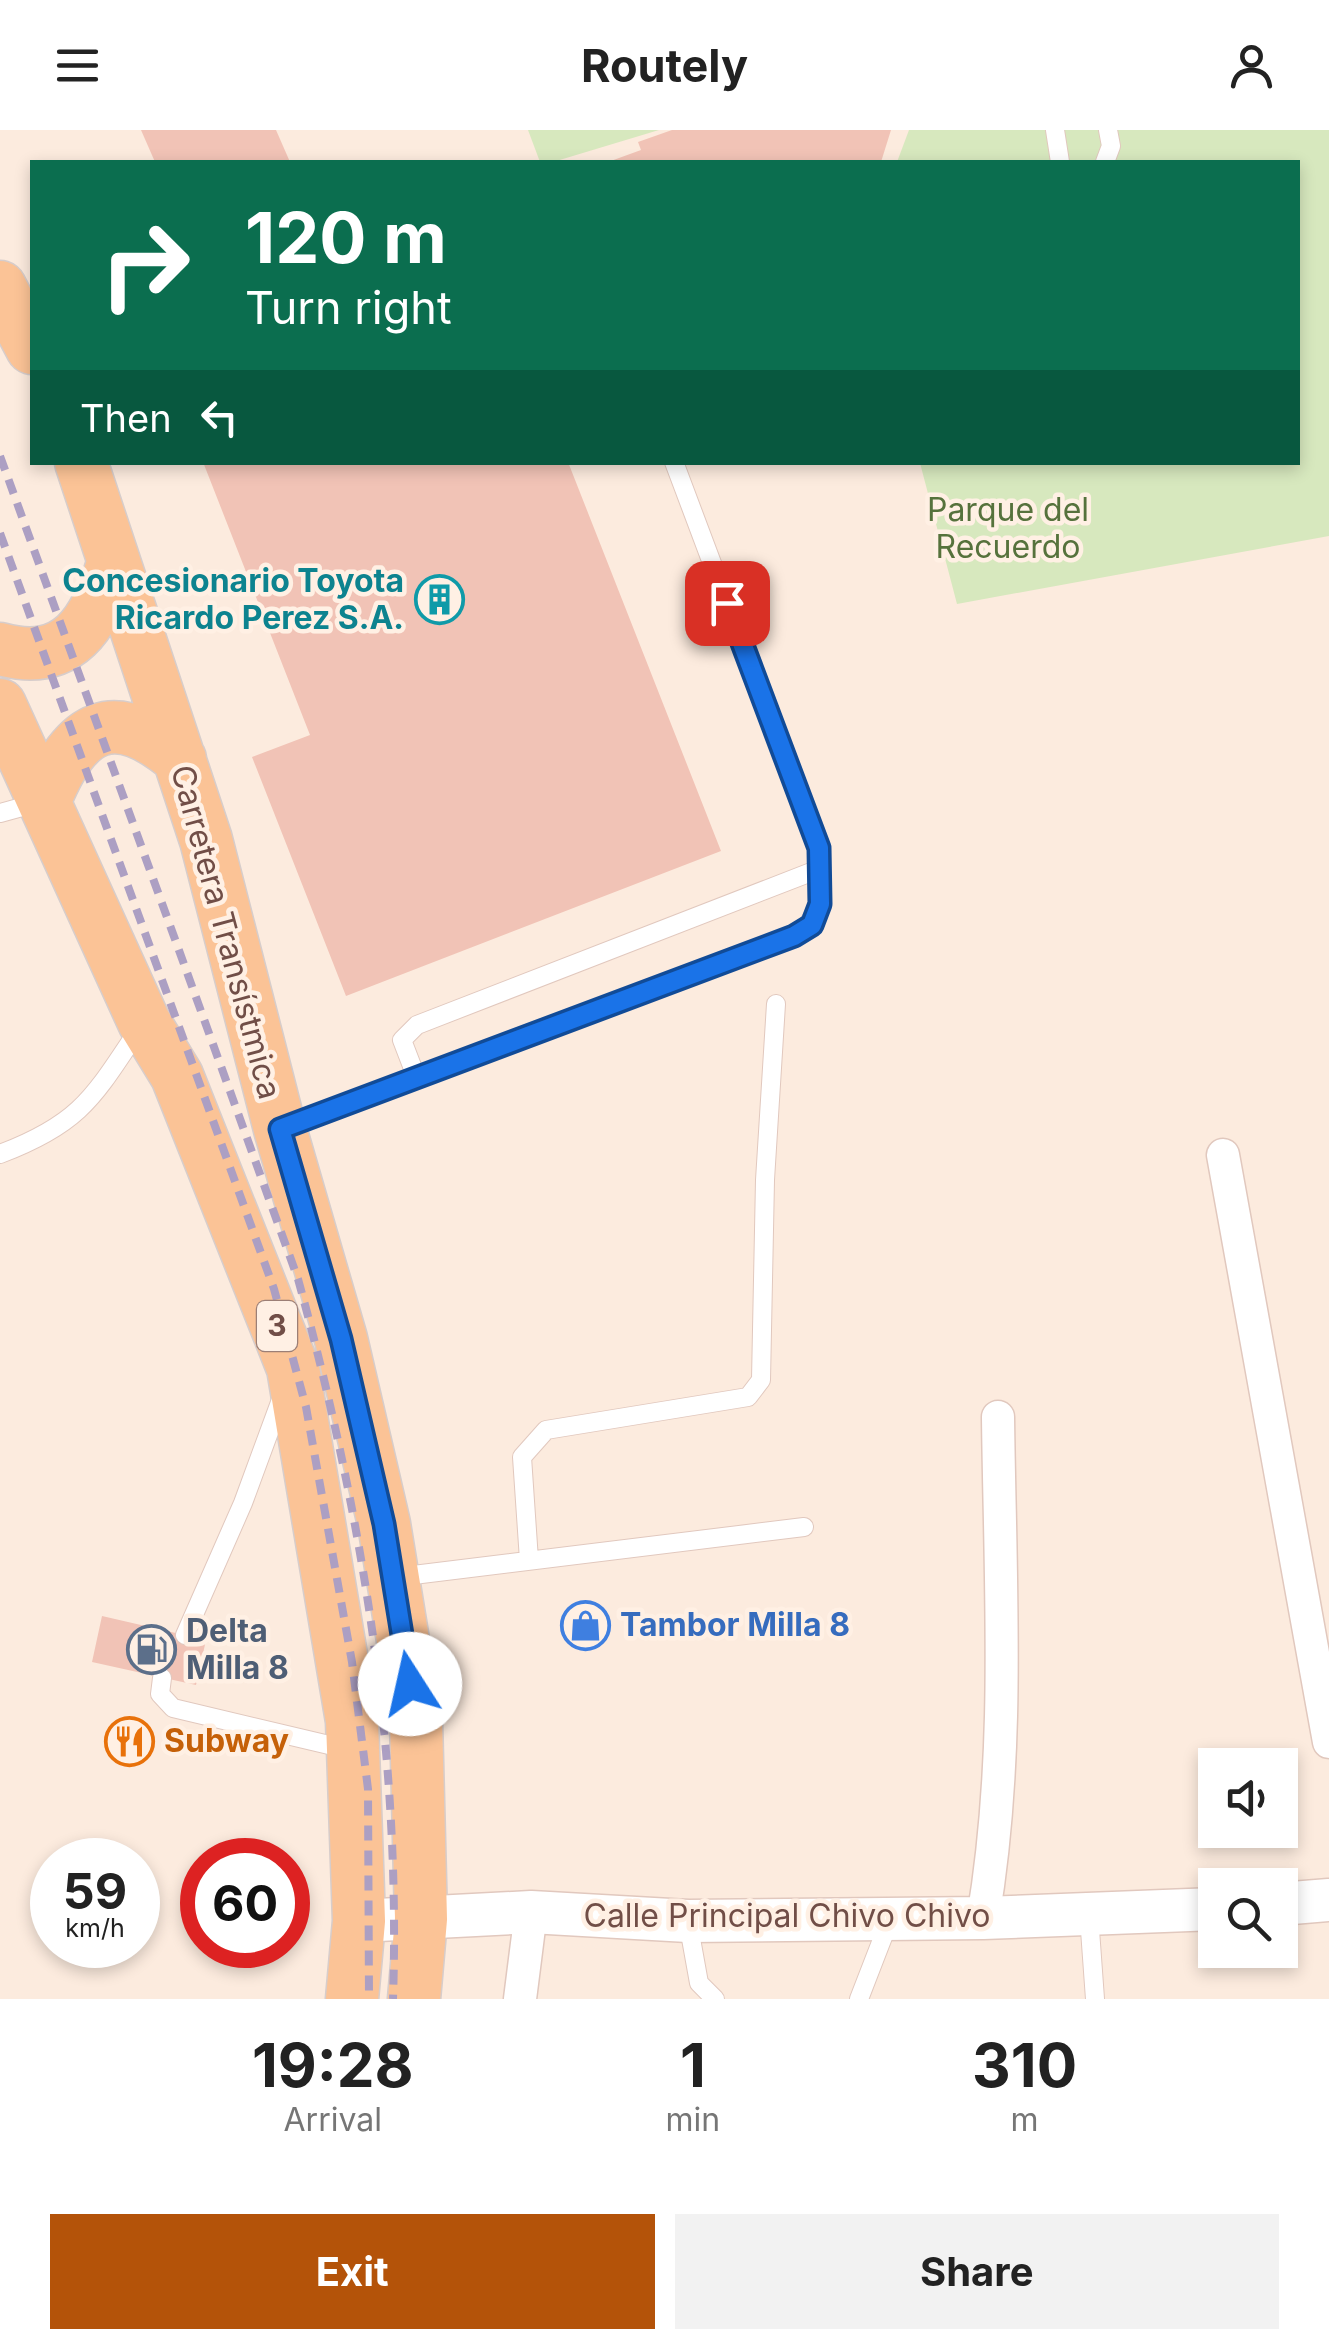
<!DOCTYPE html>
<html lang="en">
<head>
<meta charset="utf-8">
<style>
  :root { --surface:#fff; --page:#f2f2f2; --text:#222; --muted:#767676; --accent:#b45309 }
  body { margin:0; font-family:Inter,sans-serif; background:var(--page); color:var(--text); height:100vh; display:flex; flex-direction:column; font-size:38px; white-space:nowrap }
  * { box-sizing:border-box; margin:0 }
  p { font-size:32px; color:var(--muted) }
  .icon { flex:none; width:55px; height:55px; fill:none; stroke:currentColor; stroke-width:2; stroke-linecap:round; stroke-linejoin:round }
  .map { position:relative; height:1869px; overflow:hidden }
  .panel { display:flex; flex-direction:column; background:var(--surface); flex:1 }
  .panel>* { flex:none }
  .banner { position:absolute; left:30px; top:30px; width:1270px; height:305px; border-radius:0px; box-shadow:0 5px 15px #0003; background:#0b6e4f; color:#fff; overflow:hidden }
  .controls { position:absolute; left:1198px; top:1618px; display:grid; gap:20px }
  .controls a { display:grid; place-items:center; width:100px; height:100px; border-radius:0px; background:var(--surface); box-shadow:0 5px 15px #0003; font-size:50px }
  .speed { position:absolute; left:30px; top:1708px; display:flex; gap:20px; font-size:50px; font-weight:700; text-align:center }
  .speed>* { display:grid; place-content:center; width:130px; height:130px; border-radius:50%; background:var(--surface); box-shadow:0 5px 15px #0003; line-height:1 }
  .speed small { font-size:25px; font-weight:400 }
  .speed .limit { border:15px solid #d22; background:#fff; color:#111 }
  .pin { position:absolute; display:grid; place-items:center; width:85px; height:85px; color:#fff; margin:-42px; border-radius:20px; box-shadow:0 5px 15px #0006 }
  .me { position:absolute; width:110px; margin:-55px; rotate:350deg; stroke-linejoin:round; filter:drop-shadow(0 0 8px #0008) }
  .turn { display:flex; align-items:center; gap:35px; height:210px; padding:0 50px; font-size:45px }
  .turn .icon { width:130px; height:130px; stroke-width:2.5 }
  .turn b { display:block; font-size:70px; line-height:85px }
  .then { display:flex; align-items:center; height:95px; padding:0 50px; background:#0003; gap:20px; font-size:38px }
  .eta { display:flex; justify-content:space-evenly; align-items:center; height:170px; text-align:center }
  .eta b { font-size:60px; font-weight:700; line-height:70px }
  .button { display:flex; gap:20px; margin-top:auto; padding:20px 50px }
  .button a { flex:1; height:115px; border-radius:0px; background:var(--accent); color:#fff; font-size:40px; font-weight:700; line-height:115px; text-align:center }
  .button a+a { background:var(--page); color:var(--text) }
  header { display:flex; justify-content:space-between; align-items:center; height:130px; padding:0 50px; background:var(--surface); font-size:45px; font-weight:700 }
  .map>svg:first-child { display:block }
  .green { fill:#d7e8be }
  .building { fill:#f1c3b6 }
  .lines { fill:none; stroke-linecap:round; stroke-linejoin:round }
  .service-casing { stroke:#e1c8be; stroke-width:20 }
  .minor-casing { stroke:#e1c8be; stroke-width:35 }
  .tertiary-casing { stroke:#e1c8be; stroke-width:45 }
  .primary-casing { stroke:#d7cdcb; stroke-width:55 }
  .service { stroke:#fff; stroke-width:18 }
  .minor { stroke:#fff; stroke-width:32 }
  .tertiary { stroke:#fff; stroke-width:42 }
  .primary { stroke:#fbc396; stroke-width:52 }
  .rail { stroke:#ac9fc3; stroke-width:8; stroke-dasharray:15 10; stroke-linecap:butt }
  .route-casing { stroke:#114b97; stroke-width:25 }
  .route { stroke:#1a73e8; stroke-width:18 }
  .labels { text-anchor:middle; stroke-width:9; stroke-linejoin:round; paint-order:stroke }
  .shield { fill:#fff0e4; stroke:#9c7f76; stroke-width:2.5 }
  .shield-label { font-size:30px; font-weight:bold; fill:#714e47 }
  .park-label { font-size:32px; fill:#56723c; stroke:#fff0e4 }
  .culture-label { font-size:32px; font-weight:bold; fill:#0d838f; stroke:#fff0e4; text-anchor:end }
  .street-label { font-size:32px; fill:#714e47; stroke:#fff0e4 }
  .shop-label { font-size:32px; font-weight:bold; fill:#366cbe; stroke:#fff0e4; text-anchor:start }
  .service-label { font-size:32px; font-weight:bold; fill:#4e5e75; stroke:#fff0e4; text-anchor:start }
  .food-label { font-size:32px; font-weight:bold; fill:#c56008; stroke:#fff0e4; text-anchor:start }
</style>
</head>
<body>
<header><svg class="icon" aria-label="menu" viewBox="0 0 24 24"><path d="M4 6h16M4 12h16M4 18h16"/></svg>Routely<svg class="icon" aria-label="person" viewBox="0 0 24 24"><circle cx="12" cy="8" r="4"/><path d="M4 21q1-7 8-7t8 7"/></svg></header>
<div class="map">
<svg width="1329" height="1869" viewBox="0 0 1329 1869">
  <rect width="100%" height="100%" fill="#fcebde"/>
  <path class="green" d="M 528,0 L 659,0 L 553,32 L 540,32 Z
    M 909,0 L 1329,0 L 1329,406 L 957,474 L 920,333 L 1298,332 L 1298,32 L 897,32 Z"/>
  <path class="building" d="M 141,0 L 276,0 L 290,32 L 155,32 Z
    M 672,0 L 891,0 L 881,32 L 608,32 L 641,20 L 638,12 Z
    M 203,332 L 568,332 L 721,721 L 346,866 L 252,627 L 310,605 Z
    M 102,1486 L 206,1510 L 196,1555 L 92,1532 Z"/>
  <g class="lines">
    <defs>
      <path id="service" d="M 1055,0 L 1060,32
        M 1105,32 L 1111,16 L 1108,0
        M 0,683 L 40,672
        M 417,949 L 402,910 L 417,895 L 819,739
        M 285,997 L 794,806 C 827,786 819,753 819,718 L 674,332
        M 0,1024 C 82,993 94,966 141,896
        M 529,1430 L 522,1327 L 546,1300 L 748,1267 L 761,1250 L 765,1050 L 776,874
        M 397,1447 L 804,1397
        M 185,1505 L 243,1373 L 282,1267
        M 162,1548 L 160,1564 L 173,1578 L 346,1619
        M 1089,1786 L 1095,1869
        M 688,1792 L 699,1853 L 715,1869
        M 859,1869 L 890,1789"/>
      <path id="minor" d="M 1223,1025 L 1329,1612
        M 983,1788 C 1011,1623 1000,1454 998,1287
        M 520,1869 L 531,1782"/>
      <path id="tertiary" d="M 1280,1774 L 1329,1770
        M 359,1791 L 531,1782 L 688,1791 L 983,1788 L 1215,1779"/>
      <path id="primary" d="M 0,157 L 32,218
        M 81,332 L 206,710 L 280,999 L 341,1209 L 384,1394 L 416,1590 L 421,1789 L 414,1869
        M 0,519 C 69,538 96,493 113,433
        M 0,575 L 144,892 L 177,946 L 293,1238 L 352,1591 L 359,1791 L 352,1869
        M 45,670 C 76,594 113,573 180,629"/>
    </defs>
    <use href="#service" class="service-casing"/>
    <use href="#minor" class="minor-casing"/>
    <use href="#tertiary" class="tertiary-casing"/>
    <use href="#primary" class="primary-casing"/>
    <use href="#service" class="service"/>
    <use href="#minor" class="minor"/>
    <use href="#tertiary" class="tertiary"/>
    <use href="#primary" class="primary"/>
    <path class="rail" d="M 0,326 L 298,1149 C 363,1385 401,1624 393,1869
      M 0,403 L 274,1159 L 306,1277 L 352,1532 L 368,1659 L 369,1869"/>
  </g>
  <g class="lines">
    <defs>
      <path id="route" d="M 410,1554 L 384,1394 L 341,1209 L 280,999 L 794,806 L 812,795 L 820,774 L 819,718 L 727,473"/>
    </defs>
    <use href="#route" class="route-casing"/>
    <use href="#route" class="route"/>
  </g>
  <defs>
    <symbol id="building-ring" viewBox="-11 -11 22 22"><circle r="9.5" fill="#fff0e4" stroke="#0f9aa8" stroke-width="1.5"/><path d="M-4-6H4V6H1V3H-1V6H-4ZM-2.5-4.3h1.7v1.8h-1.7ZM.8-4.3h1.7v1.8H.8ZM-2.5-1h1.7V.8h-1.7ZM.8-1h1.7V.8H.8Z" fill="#0f9aa8"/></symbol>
    <symbol id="shop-ring" viewBox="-11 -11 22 22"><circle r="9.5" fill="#fff0e4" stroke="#3f7fe0" stroke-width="1.5"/><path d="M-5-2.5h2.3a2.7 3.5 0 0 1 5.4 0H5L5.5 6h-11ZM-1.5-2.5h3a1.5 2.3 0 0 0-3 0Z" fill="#3f7fe0"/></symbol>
    <symbol id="fuel-ring" viewBox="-11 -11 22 22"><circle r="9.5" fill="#fff0e4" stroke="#5c6f8a" stroke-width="1.5"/><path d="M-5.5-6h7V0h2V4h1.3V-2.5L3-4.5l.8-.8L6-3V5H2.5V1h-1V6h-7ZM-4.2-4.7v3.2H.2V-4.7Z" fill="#5c6f8a"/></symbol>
    <symbol id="restaurant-ring" viewBox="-11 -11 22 22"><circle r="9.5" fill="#fff0e4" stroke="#e8710a" stroke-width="1.5"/><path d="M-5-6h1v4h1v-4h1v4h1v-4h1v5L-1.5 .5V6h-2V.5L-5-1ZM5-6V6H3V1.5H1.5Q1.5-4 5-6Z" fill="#e8710a"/></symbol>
  </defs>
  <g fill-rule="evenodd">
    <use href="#building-ring" x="412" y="442" width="55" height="55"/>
    <use href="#shop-ring" x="558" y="1468" width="55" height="55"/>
    <use href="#fuel-ring" x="124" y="1492" width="55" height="55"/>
    <use href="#restaurant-ring" x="102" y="1584" width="55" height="55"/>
  </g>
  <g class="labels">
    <rect class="shield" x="257" y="1171" width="40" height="50" rx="8"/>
    <g class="shield-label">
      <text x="277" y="1206">3</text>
    </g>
    <g class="park-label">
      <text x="1008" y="391">Parque del<tspan x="1008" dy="37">Recuerdo</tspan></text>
    </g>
    <g class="culture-label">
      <text x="404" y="462">Concesionario Toyota<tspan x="404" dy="37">Ricardo Perez S.A.</tspan></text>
    </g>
    <g class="street-label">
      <text transform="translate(226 802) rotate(75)" y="11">Carretera Transístmica</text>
      <text x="787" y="1797">Calle Principal Chivo Chivo</text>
    </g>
    <g class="shop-label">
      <text x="620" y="1506">Tambor Milla 8</text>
    </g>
    <g class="service-label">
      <text x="186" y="1512">Delta<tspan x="186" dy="37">Milla 8</tspan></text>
    </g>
    <g class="food-label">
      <text x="164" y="1622">Subway</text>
    </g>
  </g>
</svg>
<div class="controls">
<a><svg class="icon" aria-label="sound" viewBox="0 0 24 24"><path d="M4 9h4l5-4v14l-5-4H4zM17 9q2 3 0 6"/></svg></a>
<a><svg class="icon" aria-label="search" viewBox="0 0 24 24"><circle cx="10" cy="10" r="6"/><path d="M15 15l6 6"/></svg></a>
</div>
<div class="speed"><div>59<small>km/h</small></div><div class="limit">60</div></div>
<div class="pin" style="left:727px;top:473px;background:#d93025"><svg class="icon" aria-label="arrive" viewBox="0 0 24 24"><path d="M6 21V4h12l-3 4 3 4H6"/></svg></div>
<svg class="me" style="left:410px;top:1554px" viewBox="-20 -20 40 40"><circle r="19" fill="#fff"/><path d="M0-13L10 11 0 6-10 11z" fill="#1a73e8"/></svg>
<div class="banner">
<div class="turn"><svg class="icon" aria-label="right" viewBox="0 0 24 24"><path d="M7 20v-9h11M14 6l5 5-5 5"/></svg><div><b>120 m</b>Turn right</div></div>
<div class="then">Then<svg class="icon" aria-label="left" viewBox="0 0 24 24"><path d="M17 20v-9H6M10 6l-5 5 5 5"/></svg></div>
</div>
</div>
<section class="panel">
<div class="eta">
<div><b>19:28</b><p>Arrival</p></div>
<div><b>1</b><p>min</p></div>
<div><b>310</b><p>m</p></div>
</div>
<div class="button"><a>Exit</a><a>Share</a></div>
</section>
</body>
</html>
